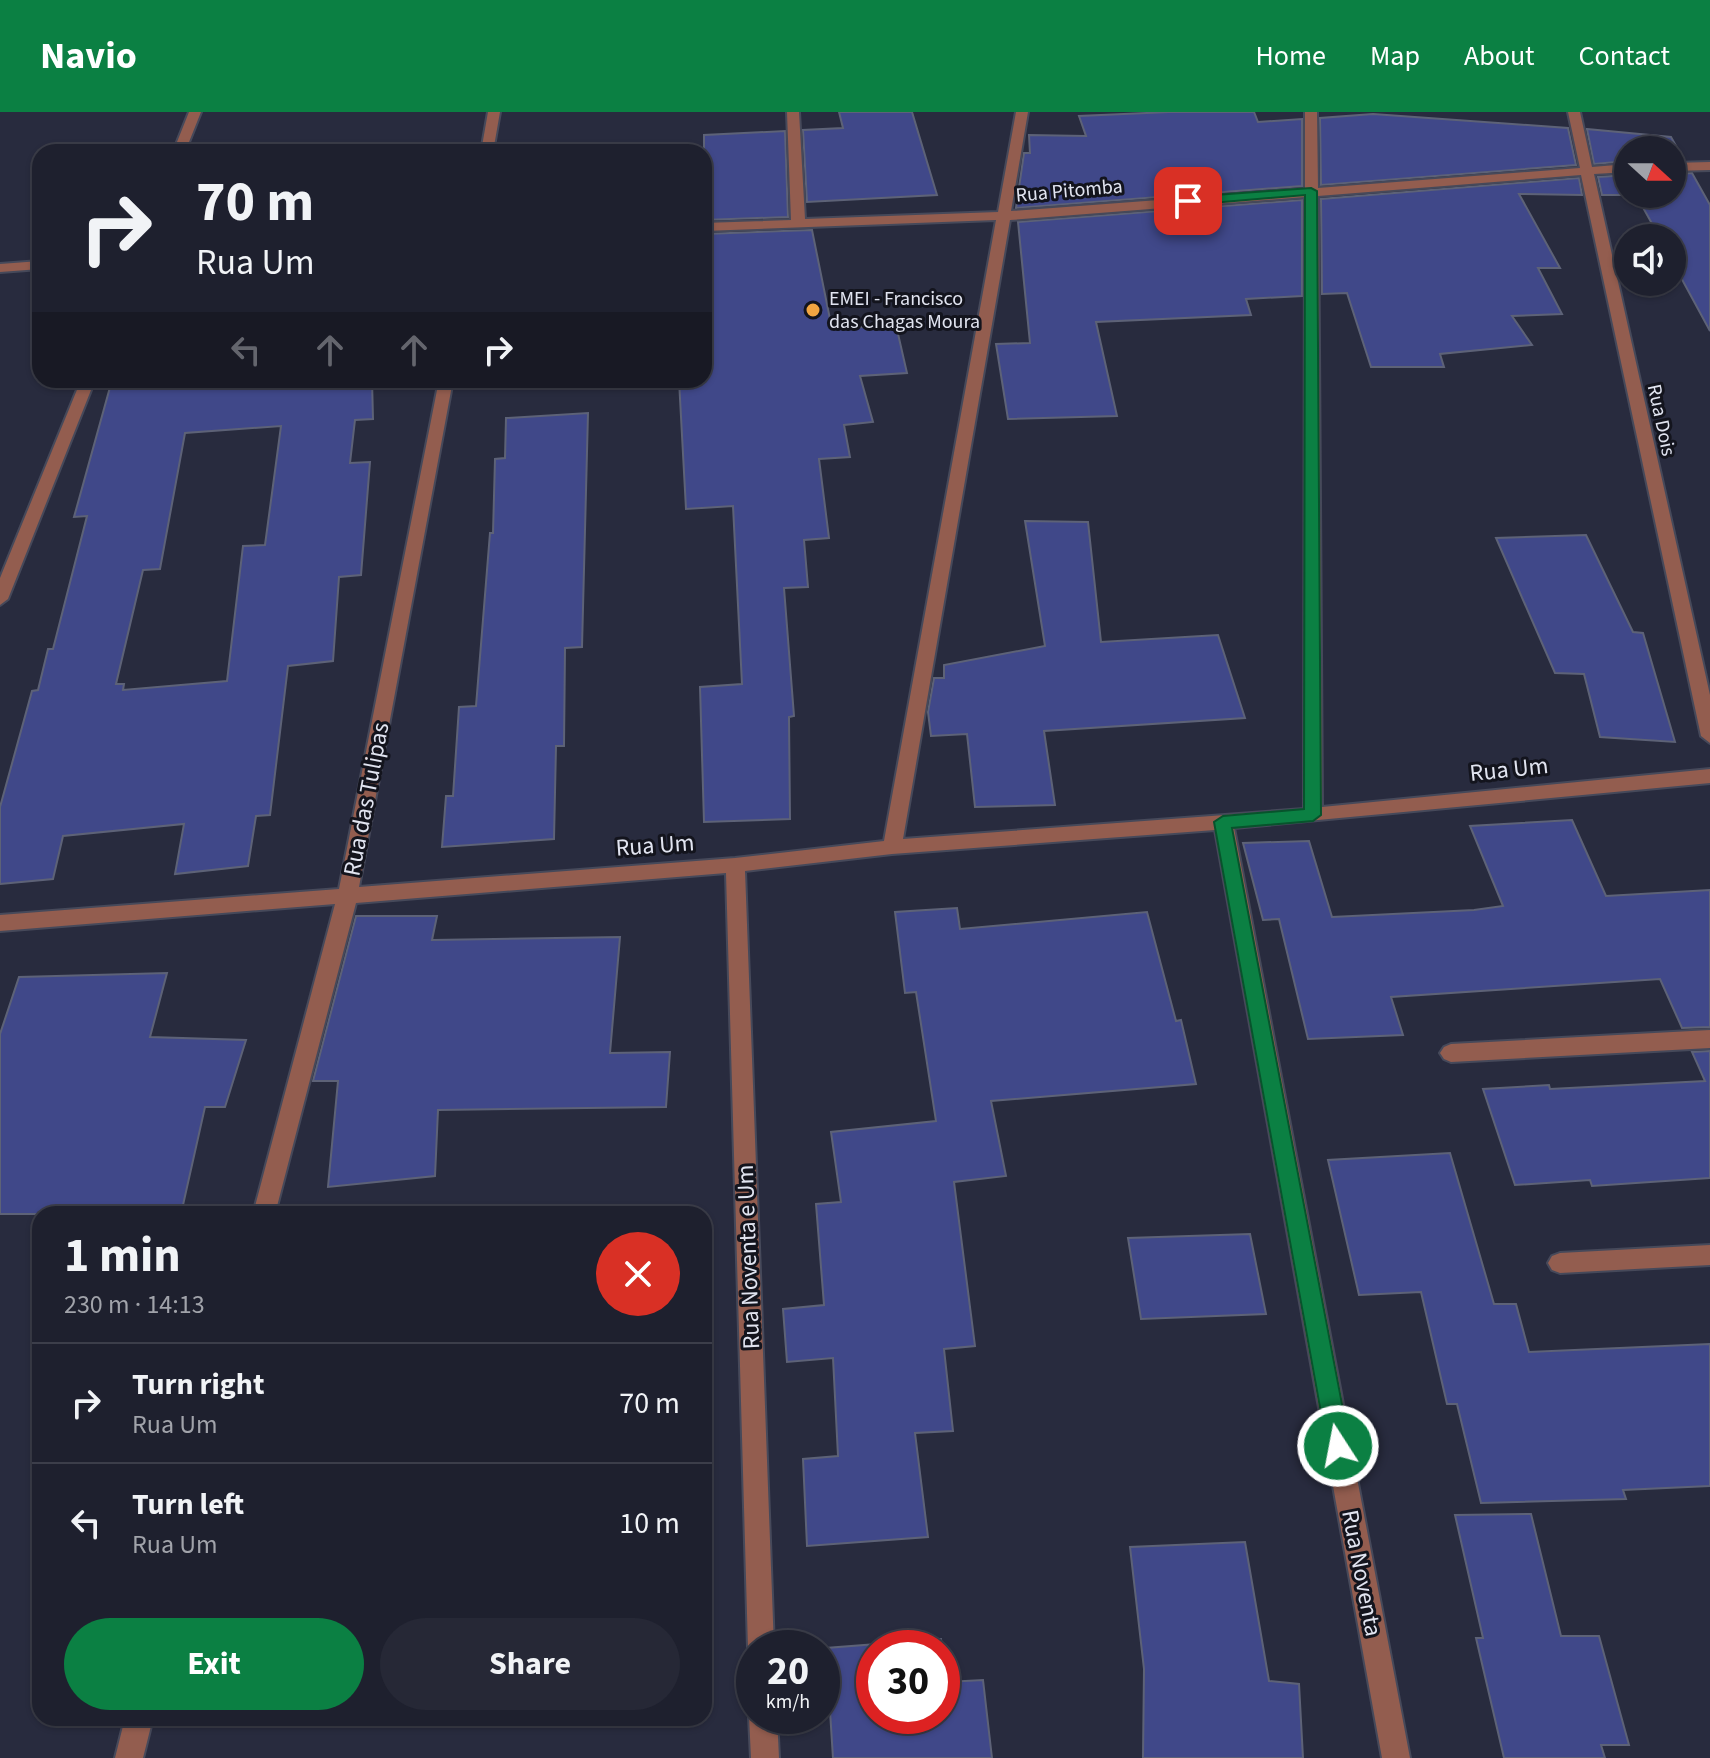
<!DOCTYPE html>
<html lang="en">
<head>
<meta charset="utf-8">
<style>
  :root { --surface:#1e202e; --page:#262836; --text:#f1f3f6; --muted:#a1a3aa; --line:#3c3e4a; --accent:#0b8043 }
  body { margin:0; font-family:"Source Sans 3",sans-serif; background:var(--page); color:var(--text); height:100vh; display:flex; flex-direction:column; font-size:30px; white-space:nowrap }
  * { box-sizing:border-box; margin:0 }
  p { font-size:26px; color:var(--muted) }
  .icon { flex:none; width:44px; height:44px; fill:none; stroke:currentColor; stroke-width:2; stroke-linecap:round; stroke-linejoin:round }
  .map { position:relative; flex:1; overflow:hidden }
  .panel { position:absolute; left:32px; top:1094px; width:680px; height:520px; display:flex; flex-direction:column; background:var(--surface); border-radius:24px; box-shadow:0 2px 6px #0004,0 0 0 2px var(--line) }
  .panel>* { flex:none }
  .top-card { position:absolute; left:32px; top:32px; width:680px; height:244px; border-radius:24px; box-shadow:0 2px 6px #0004,0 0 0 2px var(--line); background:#1e202e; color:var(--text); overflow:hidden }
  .needle { width:52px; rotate:111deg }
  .tools { position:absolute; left:1614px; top:24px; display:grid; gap:16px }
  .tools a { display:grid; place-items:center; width:72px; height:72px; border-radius:50%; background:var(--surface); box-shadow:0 2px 6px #0004,0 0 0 2px var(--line); font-size:40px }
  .speed { position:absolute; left:736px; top:1518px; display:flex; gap:16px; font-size:40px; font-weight:700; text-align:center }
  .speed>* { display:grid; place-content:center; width:104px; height:104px; border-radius:50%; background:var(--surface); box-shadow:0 2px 6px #0004,0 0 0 2px var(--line); line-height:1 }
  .speed small { font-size:20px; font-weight:400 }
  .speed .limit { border:12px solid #d22; background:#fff; color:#111 }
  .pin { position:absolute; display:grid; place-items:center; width:68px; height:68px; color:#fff; margin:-34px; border-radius:16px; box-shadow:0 4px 12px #0006 }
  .me { position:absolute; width:88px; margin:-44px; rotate:349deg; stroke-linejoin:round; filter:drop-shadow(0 0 6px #0008) }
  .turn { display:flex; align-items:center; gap:28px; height:168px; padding:0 32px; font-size:36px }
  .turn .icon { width:104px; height:104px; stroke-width:2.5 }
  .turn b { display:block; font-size:56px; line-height:68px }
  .lanes { display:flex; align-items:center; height:76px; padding:0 32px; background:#0003; justify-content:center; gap:40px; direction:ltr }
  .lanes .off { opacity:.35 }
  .round { display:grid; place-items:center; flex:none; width:84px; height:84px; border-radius:42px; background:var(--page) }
  .headline { display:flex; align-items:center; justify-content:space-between; height:136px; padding:0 32px }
  h1 { font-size:48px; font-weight:700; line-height:60px }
  .action { display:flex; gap:16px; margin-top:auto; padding:16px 32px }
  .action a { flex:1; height:92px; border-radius:48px; background:var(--accent); color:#fff; font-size:32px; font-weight:700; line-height:92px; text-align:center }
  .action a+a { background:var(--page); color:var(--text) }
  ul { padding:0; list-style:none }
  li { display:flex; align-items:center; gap:24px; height:120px; padding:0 32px; border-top:2px solid var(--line) }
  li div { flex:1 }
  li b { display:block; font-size:30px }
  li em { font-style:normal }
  header { display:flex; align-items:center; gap:48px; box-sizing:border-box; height:112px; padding:0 40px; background:var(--accent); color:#fff }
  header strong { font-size:38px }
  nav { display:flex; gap:44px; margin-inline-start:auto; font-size:28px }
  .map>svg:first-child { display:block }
  .building { fill:#404889; stroke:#5d6277; stroke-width:2; fill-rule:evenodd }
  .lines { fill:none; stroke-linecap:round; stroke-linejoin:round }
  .minor-casing { stroke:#46495a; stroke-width:4 }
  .minor { fill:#935d4f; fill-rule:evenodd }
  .route { fill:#0b8043; stroke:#07532c; stroke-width:2 }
  .poi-dot { fill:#f2a541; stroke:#13141d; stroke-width:3 }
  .labels { text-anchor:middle; stroke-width:6; stroke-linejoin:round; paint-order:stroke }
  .far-street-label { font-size:20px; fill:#e1e4f0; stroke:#13141d }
  .far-poi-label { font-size:20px; fill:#e1e4f0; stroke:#13141d; text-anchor:start }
  .street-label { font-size:24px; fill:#e1e4f0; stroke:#13141d }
</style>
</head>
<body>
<header>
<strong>Navio</strong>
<nav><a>Home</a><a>Map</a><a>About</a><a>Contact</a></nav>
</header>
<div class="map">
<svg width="1710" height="1646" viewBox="0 0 1710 1646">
  <rect width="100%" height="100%" fill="#282b3e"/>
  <path class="building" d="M 839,0 L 912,0 L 937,83 L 807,90 L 803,18 L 843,16 Z
    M 1169,0 L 1254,0 L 1258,10 L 1302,7 L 1302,74 L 1016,96 L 1024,41 L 1030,41 L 1029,23 L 1086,24 L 1079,4 Z
    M 1373,2 L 1568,16 L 1576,53 L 1321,73 L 1320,6 Z
    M 1587,17 L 1671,25 L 1684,48 L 1672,48 L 1672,38 L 1628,38 L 1628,49 L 1594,52 Z
    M 785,19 L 788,105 L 704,108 L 704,23 Z
    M 1692,61 L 1710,93 L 1710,219 L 1672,149 L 1672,126 L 1660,126 L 1636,83 L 1602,83 L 1598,65 L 1628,63 L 1628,82 L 1672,82 L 1672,62 Z
    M 1579,66 L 1582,83 L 1519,82 L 1560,156 L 1538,156 L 1562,202 L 1512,204 L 1532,233 L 1440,242 L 1444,255 L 1371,255 L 1347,181 L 1322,182 L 1321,87 Z
    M 1302,88 L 1302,184 L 1246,187 L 1251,203 L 1096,210 L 1117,304 L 1008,307 L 996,232 L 1030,231 L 1018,110 Z
    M 812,118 L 832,217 L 896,213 L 907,261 L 860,264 L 873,310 L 844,313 L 850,345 L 819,347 L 829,426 L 804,428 L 808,475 L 784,476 L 794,604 L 789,605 L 790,707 L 704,710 L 700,575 L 742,572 L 733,394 L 686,397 L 679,268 L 704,268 L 704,122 Z
    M 112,268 L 372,268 L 373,307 L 355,308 L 350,351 L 370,350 L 361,463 L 339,465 L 333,549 L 288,554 L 270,703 L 256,704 L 248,754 L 175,762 L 184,712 L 63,724 L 53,767 L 0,772 L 0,695 L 32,579 L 38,578 L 48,537 L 53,537 L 87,404 L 74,405 ZM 281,314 L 265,433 L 243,434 L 227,569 L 123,578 L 124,572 L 116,572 L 143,458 L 160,457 L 185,321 Z
    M 588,301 L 582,535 L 565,536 L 564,634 L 556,634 L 554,727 L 442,735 L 446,684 L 453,684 L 459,595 L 476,594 L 490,421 L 493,421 L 495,347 L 505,346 L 506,306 Z
    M 1025,409 L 1088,410 L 1101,530 L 1218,523 L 1245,606 L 1044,619 L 1055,693 L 975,695 L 967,622 L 931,624 L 928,600 L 934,566 L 944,566 L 944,553 L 1045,534 Z
    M 1586,423 L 1633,520 L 1643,521 L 1675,630 L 1600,625 L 1584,562 L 1555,561 L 1496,426 Z
    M 1572,708 L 1606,784 L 1710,778 L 1710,915 L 1682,916 L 1660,867 L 1391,885 L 1403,923 L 1308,927 L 1279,807 L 1263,808 L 1243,731 L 1309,729 L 1332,805 L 1474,798 L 1503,794 L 1470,714 Z
    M 957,796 L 960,817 L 1147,800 L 1176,909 L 1181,908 L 1196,972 L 991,989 L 1006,1064 L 954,1070 L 975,1234 L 944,1237 L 953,1319 L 915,1321 L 928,1425 L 807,1434 L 803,1347 L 838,1344 L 833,1246 L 787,1250 L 783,1197 L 824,1193 L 816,1092 L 841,1090 L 831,1020 L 936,1009 L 916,880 L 905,881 L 895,800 Z
    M 356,804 L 437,804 L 432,828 L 620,825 L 610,941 L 670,940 L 666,995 L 438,998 L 435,1064 L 328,1075 L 338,969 L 313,969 Z
    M 167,861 L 150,925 L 246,928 L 225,995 L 205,995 L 181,1102 L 0,1102 L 0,922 L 19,865 Z
    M 1710,939 L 1710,1066 L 1592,1074 L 1590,1068 L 1515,1073 L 1483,977 L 1549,973 L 1550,977 L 1705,969 L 1692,940 Z
    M 1450,1041 L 1494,1192 L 1516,1192 L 1529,1240 L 1710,1232 L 1710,1374 L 1623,1378 L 1626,1387 L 1481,1391 L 1457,1292 L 1447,1292 L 1421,1180 L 1359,1183 L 1328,1048 Z
    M 1250,1122 L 1266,1202 L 1141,1207 L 1128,1126 Z
    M 1531,1402 L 1561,1524 L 1599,1524 L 1629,1633 L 1601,1633 L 1605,1646 L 1504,1646 L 1476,1526 L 1483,1526 L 1455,1403 Z
    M 1245,1430 L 1269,1569 L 1299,1572 L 1303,1646 L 1143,1646 L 1144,1557 L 1130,1435 Z
    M 941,1527 L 942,1536 L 874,1536 L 874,1604 L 942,1604 L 942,1539 L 946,1570 L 983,1568 L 992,1646 L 833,1646 L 826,1536 Z"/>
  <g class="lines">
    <defs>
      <path id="minor" d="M 189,0 L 201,0 L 185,40 L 173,40 Z
        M 488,0 L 500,0 L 493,40 L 481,40 Z
        M 787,0 L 799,0 L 805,107 L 998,100 L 1016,0 L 1028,0 L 1011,99 L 1305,77 L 1305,0 L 1317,0 L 1318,76 L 1580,56 L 1568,0 L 1580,0 L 1592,55 L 1628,52 L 1628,60 L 1594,62 L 1710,583 L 1710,631 L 1701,624 L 1581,63 L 1318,84 L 1322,695 L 1710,657 L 1710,671 L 1234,716 L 1410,1646 L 1382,1646 L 1215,718 L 892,742 L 745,759 L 774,1536 L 754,1536 L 754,1546 L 748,1536 L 726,761 L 356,791 L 275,1102 L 253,1102 L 335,792 L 0,819 L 0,803 L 339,777 L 439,268 L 453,268 L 359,775 L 735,746 L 884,729 L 996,108 L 704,119 L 704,111 L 791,108 ZM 1305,85 L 1304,697 L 903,727 L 1010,108 Z
        M 1710,50 L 1710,58 L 1672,59 L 1672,51 Z
        M 40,149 L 40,157 L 0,160 L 0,152 Z
        M 81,268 L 95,268 L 8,487 L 0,493 L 0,466 Z
        M 1710,918 L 1710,936 L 1451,950 L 1444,947 L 1440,941 L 1444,935 L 1451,932 Z
        M 1710,1133 L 1710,1153 L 1560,1161 L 1552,1158 L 1548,1151 L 1552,1144 L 1560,1141 Z
        M 753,1594 L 754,1604 L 777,1604 L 779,1646 L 751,1646 L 749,1604 Z
        M 125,1606 L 153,1606 L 143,1646 L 115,1646 Z"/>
    </defs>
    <use href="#minor" class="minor-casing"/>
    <use href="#minor" class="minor"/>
  </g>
  <path class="route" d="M 1311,76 L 1317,79 L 1321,703 L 1313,709 L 1232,716 L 1350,1334 L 1346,1342 L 1338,1345 L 1330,1342 L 1327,1334 L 1214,710 L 1223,704 L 1304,697 L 1305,83 L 1188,93 L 1182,89 L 1188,85 Z"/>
  <circle class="poi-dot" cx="813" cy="198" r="8"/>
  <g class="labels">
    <g class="far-street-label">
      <text transform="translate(1069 78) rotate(-5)" y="7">Rua Pitomba</text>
      <text transform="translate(1662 308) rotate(78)" y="7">Rua Dois</text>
    </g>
    <g class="far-poi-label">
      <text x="829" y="193">EMEI - Francisco<tspan x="829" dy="23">das Chagas Moura</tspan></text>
    </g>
    <g class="street-label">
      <text transform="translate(1509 657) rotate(-6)" y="8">Rua Um</text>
      <text transform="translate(366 687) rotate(-79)" y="8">Rua das Tulipas</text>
      <text transform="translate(655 733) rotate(-4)" y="8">Rua Um</text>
      <text transform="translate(748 1145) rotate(-92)" y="8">Rua Noventa e Um</text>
      <text transform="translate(1362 1461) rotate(79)" y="8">Rua Noventa</text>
    </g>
  </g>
</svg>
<div class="tools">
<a><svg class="needle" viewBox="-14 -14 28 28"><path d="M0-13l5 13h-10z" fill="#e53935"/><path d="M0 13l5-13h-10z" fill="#a1a3aa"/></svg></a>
<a><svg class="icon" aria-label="sound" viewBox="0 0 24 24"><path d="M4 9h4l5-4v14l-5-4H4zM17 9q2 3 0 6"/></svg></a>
</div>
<div class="speed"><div>20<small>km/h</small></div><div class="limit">30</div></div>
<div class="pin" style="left:1188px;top:89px;background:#d93025"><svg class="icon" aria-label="arrive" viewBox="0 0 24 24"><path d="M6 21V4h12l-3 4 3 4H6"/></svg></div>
<svg class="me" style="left:1338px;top:1334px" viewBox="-20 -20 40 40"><circle r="17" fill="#0b8043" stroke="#fff" stroke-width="3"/><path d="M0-11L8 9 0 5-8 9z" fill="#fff"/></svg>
<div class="top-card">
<div class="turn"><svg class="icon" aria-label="right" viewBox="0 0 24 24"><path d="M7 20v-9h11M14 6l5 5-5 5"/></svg><div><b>70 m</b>Rua Um</div></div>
<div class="lanes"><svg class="icon off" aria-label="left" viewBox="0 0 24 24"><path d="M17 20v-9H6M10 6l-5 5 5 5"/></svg><svg class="icon off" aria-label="ahead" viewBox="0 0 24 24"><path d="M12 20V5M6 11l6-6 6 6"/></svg><svg class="icon off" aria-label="ahead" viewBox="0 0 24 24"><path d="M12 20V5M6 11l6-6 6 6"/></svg><svg class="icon" aria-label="right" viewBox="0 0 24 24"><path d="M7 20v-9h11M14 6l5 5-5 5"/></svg></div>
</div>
<section class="panel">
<div class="headline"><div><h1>1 min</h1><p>230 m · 14:13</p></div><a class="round" style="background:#d93025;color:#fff"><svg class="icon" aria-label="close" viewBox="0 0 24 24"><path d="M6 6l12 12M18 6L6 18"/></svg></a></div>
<ul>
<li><svg class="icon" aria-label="right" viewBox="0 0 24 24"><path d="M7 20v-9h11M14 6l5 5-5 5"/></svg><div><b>Turn right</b><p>Rua Um</p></div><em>70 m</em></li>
<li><svg class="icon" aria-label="left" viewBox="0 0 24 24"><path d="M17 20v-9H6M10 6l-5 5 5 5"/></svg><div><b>Turn left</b><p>Rua Um</p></div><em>10 m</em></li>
</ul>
<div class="action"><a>Exit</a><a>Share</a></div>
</section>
</div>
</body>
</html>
